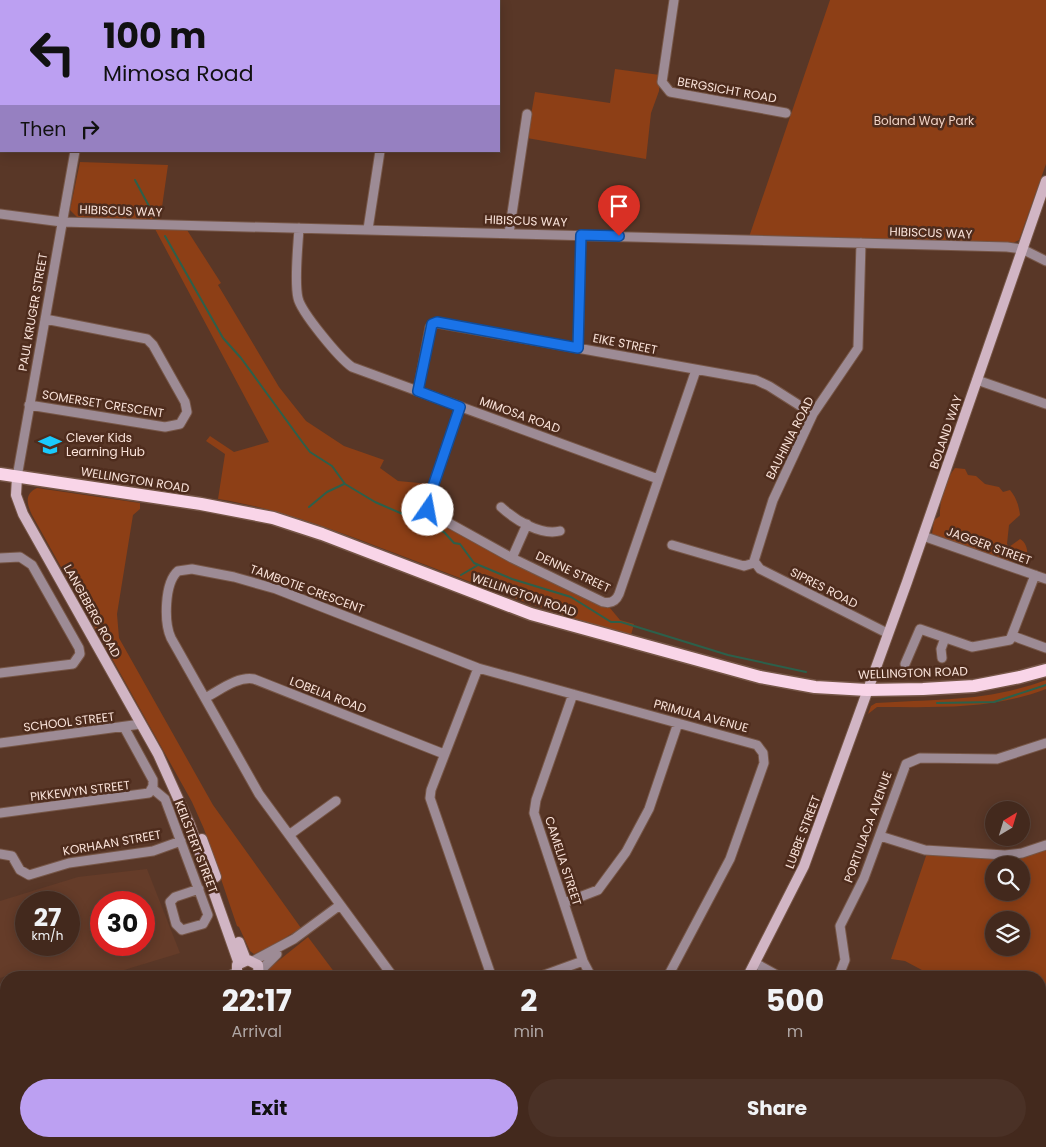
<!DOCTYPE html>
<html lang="en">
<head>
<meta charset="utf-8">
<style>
  :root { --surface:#43291d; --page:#4a3126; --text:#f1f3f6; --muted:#afa6a4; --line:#5b453b; --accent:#bca0f2 }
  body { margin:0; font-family:Poppins,sans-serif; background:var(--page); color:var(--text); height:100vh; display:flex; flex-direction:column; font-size:19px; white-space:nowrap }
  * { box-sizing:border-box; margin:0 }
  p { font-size:16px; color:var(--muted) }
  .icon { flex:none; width:28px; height:28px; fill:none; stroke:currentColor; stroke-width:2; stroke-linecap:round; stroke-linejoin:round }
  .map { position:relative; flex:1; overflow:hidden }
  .details { position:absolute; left:0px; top:971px; width:1046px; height:176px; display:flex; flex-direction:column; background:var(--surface); border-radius:20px 20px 0 0; box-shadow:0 2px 12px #0003,0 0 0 1px var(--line) }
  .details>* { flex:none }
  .hud { position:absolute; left:0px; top:0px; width:500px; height:152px; box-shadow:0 2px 12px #0003,0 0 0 1px var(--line); background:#bca0f2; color:#111; overflow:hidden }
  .needle { width:32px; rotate:38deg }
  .tools { position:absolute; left:985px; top:801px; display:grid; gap:10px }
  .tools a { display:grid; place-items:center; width:45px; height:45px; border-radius:50%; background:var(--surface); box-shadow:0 2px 12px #0003,0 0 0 1px var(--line); font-size:25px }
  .speed { position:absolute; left:15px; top:891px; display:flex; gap:10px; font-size:25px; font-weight:700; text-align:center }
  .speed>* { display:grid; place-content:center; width:65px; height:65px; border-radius:50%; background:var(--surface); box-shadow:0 2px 12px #0003,0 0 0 1px var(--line); line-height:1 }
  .speed small { font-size:12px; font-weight:400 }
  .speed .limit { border:8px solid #d22; background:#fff; color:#111 }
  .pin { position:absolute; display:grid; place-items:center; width:42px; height:42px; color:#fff; margin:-51px -21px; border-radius:50% 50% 50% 0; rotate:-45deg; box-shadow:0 0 5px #0007 }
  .pin .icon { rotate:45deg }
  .me { position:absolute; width:55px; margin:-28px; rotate:12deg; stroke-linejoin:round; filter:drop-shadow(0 0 4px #0008) }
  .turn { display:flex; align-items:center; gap:18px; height:105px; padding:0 20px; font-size:22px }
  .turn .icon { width:65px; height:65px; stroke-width:2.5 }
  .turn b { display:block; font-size:35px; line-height:42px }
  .then { display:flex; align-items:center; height:48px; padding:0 20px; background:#0003; gap:10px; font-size:19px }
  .eta { display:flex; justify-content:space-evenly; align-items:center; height:85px; text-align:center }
  .eta b { font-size:30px; font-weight:700; line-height:35px }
  .action { display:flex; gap:10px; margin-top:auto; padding:10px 20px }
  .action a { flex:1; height:58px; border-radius:30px; background:var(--accent); color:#111; font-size:20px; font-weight:700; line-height:58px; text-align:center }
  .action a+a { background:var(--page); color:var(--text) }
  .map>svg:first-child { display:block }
  .built { fill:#653c29; fill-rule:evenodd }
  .green { fill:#8d3f16; fill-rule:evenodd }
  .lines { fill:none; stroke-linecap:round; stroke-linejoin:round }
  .stream { stroke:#2c604b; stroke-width:2 }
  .street-casing { stroke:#765647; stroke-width:11 }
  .secondary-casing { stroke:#765647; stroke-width:12 }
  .primary-casing { stroke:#765647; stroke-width:15 }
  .street { stroke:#9d8b95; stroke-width:9 }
  .secondary { stroke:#d1b5c4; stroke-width:10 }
  .primary { stroke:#f9d5e8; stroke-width:12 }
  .route-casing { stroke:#114b97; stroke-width:12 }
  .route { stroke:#1a73e8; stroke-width:9 }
  .labels { text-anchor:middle; stroke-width:5; stroke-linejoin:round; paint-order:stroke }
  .street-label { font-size:12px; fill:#f9e2d9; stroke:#4e2c1d }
  .park-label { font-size:12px; fill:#f2d4c6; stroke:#4e2c1d }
  .poi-label { font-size:12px; fill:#f9e2d9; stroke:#4e2c1d; text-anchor:start }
</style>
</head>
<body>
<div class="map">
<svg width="1046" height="1147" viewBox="0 0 1046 1147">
  <rect width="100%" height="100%" fill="#593727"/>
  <path class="built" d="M 147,869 L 180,953 L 101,977 L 15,978 L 13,974 L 0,978 L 0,901 L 78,877 ZM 26,902 L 69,902 L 69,945 L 26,945 ZM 101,902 L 144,902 L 144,945 L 101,945 Z
    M 6,1035 L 6,1141 L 114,1141 L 100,1147 L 0,1147 L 0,1037 Z"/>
  <path class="green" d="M 830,0 L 1046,0 L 1046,164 L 1019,240 L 1011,244 L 749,237 Z
    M 615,69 L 660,75 L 659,91 L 651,113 L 646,159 L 527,138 L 535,92 L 610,103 Z
    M 80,162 L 168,165 L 160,221 L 79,219 L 70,210 Z
    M 155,229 L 187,230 L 221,283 L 218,285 L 279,387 L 306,421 L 344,446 L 384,460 L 380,468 L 398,481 L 430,484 L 424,506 L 430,518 L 515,564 L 610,608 L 620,620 L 634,624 L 631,635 C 558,615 488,589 418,562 C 352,537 288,510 218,499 L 225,454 L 206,441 L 210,436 L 234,452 L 269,442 Z
    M 955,468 L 965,469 L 968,475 L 976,476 L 985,484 L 999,487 L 1003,492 L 1010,490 C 1016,497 1019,506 1020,515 L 1009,525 L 1007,544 L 1009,547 L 1020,539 C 1027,543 1028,551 1027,559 L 1015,560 L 1010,564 L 932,534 L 934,520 L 940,516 C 939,503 946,478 955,468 Z
    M 37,488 L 140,503 L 140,509 L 133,515 L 117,614 L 119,638 L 213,805 L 301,928 L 270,947 L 254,954 L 250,951 L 239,927 L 237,926 L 204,829 L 192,802 L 32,515 C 27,504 24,494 37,488 Z
    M 1046,680 L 1046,689 C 991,710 935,707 877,707 L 868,714 L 871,706 L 876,703 C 938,699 986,702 1046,680 Z
    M 1046,848 L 1046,1042 L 1040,1039 L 1040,978 L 935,977 L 905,961 L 891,959 L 927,853 L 1008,859 ZM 994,865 L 1021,865 L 1021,892 L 994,892 ZM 994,920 L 1021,920 L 1021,948 L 994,948 Z
    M 308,937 L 338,977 L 265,978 L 267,970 Z
    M 2,1014 L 6,1033 L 6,1100 L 0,1101 L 0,1015 Z
    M 114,1141 L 199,1141 L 201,1147 L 100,1147 Z
    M 418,1141 L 459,1141 L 463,1147 L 422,1147 Z"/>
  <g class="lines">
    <path class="stream" d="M 135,180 L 157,221
      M 165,236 L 223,338 L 241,358 L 303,443 L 310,452 L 332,466 L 345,484 L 375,502 L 444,532 L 454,543 L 460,544 L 474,563 L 512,579 L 571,597 L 611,622 L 621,622 L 728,655 L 806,672
      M 309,507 L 327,492 L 344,484
      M 461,575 L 478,565
      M 937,703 L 994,702 L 1046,685"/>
    <defs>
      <path id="street" d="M 674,0 L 662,82 L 670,92 L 786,113
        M 103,1 L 103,0
        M 402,1 L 403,0
        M 0,92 L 1,92
        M 0,214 L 62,222 L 1007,247 L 1022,249 L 1046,261
        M 299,228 C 298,247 294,281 298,298 C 301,312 339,358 352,367 L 658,479
        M 368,229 L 380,151
        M 509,233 L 527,114
        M 861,243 L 858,348 L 813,414 L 773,500 L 754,561 L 760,569 L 887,633
        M 578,348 L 581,235
        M 977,380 L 1046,404
        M 418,391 L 430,327 L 437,323 L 756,380 L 769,386 L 813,414
        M 29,405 L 165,427 L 180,424 L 187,412 L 185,402 L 153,345 L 147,339 L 45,319
        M 460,407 L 428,501 L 429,512 L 512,558 L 603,602 C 611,604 616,601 619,594 L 696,370
        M 17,477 L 75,151
        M 501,507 C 515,520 541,536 560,531
        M 923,536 L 1046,579
        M 672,545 L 744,566 L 754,563
        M 0,558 L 20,557 L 32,565 L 79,648 L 80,654 L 73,664 L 0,673
        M 512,558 L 527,524
        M 1013,636 L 1046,648
        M 942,658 L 941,649 L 945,638
        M 905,664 L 920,629 L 972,647 L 1010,640 L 1035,575
        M 478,668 L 431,790 L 430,798 L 492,978
        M 573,694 L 536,800 L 534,813 L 583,961 L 592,978
        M 205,698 C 219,691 237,676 254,679 L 444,754
        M 0,743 L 141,724
        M 153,789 L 165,799 L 208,915 L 203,924 L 182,930 L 176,924 L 170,902 L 175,897 L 199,889
        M 0,813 L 149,793 L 153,786 L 153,780 L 124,727
        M 289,835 L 336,801
        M 880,836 L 925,850 L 1005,855 L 1022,853 L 1046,845
        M 0,854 L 12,856 L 20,870 L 29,875 L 69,863 L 153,851 L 181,841
        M 564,903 L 598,890 L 626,852 L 649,809 L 678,723
        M 253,961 L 294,939 L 340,905
        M 755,963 L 782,978
        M 260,971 L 277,954
        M 225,978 L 236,972
        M 394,978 L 259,794 L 171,638 C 164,623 164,583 178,571 L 192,569 L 234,577 L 276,589 L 478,668 L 757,745 L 763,753 L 764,763 L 730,859 L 667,978
        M 536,978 L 583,961
        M 838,978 L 845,960 L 840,926 L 864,878 L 906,764 L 920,758 L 997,759 L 1046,743
        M 0,1009 L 6,1007
        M 1040,1043 L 1046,1046
        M 1040,1097 L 1046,1085
        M 354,1141 L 356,1147
        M 513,1141 L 518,1147
        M 746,1141 L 746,1147
        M 834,1141 L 845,1147
        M 279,1147 L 296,1141
        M 585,1147 L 588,1141
        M 857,1147 L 860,1141
        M 1013,1147 L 1016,1141"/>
      <path id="secondary" d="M 17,477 L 16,495 L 23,514 L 158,754 L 190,825 L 239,964
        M 202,839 L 216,877
        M 239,942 L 246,960
        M 237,978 L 237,965 L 248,960 L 258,965 L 259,978
        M 747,978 L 804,866 L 907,582 L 1046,181
        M 305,1141 L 307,1147
        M 658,1147 L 661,1141"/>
      <path id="primary" d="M 0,474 L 201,504 L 273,518 L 322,534 L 531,614 L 760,677 L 815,687 L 867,690 L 923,689 L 974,686 L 1020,677 L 1046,670"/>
    </defs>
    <use href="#street" class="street-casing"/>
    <use href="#secondary" class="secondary-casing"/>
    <use href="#primary" class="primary-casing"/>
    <use href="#street" class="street"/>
    <use href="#secondary" class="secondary"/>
    <use href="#primary" class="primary"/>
  </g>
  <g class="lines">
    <defs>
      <path id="route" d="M 428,510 L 428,501 L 460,407 L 418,391 L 432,324 L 437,322 L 578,348 L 581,235 L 619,236"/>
    </defs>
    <use href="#route" class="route-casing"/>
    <use href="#route" class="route"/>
  </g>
  <defs>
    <symbol id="school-bare" viewBox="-9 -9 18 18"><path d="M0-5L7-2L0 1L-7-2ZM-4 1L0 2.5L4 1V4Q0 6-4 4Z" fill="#1acafc" stroke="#4e2c1d" stroke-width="2.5" paint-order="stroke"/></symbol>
  </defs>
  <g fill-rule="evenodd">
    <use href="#school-bare" x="34" y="429" width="32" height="32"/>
  </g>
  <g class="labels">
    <g class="street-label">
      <text transform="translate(727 90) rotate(10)" y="4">BERGSICHT ROAD</text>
      <text transform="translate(121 211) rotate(2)" y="4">HIBISCUS WAY</text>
      <text transform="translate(526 221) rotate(2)" y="4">HIBISCUS WAY</text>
      <text transform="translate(931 233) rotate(2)" y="4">HIBISCUS WAY</text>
      <text transform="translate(33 312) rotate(-80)" y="4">PAUL KRUGER STREET</text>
      <text transform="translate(625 344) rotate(11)" y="4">EIKE STREET</text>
      <text transform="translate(103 404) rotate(9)" y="4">SOMERSET CRESCENT</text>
      <text transform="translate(520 415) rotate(20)" y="4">MIMOSA ROAD</text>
      <text transform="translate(946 432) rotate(-71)" y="4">BOLAND WAY</text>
      <text transform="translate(790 438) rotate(-63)" y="4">BAUHINIA ROAD</text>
      <text transform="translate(135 480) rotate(9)" y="4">WELLINGTON ROAD</text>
      <text transform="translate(989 546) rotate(20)" y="4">JAGGER STREET</text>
      <text transform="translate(573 572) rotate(25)" y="4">DENNE STREET</text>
      <text transform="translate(824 588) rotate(27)" y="4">SIPRES ROAD</text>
      <text transform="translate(307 589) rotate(20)" y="4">TAMBOTIE CRESCENT</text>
      <text transform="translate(524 595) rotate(19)" y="4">WELLINGTON ROAD</text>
      <text transform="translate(92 611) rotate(61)" y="4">LANGEBERG ROAD</text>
      <text transform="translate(913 673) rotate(-2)" y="4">WELLINGTON ROAD</text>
      <text transform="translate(328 695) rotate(21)" y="4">LOBELIA ROAD</text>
      <text transform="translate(701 716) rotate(15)" y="4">PRIMULA AVENUE</text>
      <text transform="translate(69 722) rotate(-7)" y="4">SCHOOL STREET</text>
      <text transform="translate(80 791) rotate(-7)" y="4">PIKKEWYN STREET</text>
      <text transform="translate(868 827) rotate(-70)" y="4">PORTULACA AVENUE</text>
      <text transform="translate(803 832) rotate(-69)" y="4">LUBBE STREET</text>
      <text transform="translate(112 843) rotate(-10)" y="4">KORHAAN STREET</text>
      <text transform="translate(196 847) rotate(69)" y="4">KEILSTERT STREET</text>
      <text transform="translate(563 861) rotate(72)" y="4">CAMELIA STREET</text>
    </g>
    <g class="park-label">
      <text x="924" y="125">Boland Way Park</text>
    </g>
    <g class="poi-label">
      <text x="66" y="442">Clever Kids<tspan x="66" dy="14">Learning Hub</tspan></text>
    </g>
  </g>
</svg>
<div class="tools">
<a><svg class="needle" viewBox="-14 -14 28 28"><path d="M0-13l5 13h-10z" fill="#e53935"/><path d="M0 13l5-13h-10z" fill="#afa6a4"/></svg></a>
<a><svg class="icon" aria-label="search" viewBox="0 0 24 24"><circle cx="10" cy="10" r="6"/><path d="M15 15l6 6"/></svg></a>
<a><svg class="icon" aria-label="layers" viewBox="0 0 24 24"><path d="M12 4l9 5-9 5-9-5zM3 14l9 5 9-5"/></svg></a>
</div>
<div class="speed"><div>27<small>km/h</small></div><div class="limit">30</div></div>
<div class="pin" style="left:619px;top:236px;background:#d93025"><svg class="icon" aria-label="arrive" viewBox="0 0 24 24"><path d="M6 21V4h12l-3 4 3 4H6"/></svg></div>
<svg class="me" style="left:428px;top:510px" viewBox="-20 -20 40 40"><circle r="19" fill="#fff"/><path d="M0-13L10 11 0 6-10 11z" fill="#1a73e8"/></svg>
<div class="hud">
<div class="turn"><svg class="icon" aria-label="left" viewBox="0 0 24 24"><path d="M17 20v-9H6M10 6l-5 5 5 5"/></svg><div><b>100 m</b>Mimosa Road</div></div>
<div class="then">Then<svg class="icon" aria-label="right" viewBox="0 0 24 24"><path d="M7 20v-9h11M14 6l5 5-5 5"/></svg></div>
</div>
<section class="details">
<div class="eta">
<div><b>22:17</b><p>Arrival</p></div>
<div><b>2</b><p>min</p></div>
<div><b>500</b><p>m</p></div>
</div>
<div class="action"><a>Exit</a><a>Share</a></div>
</section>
</div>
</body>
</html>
